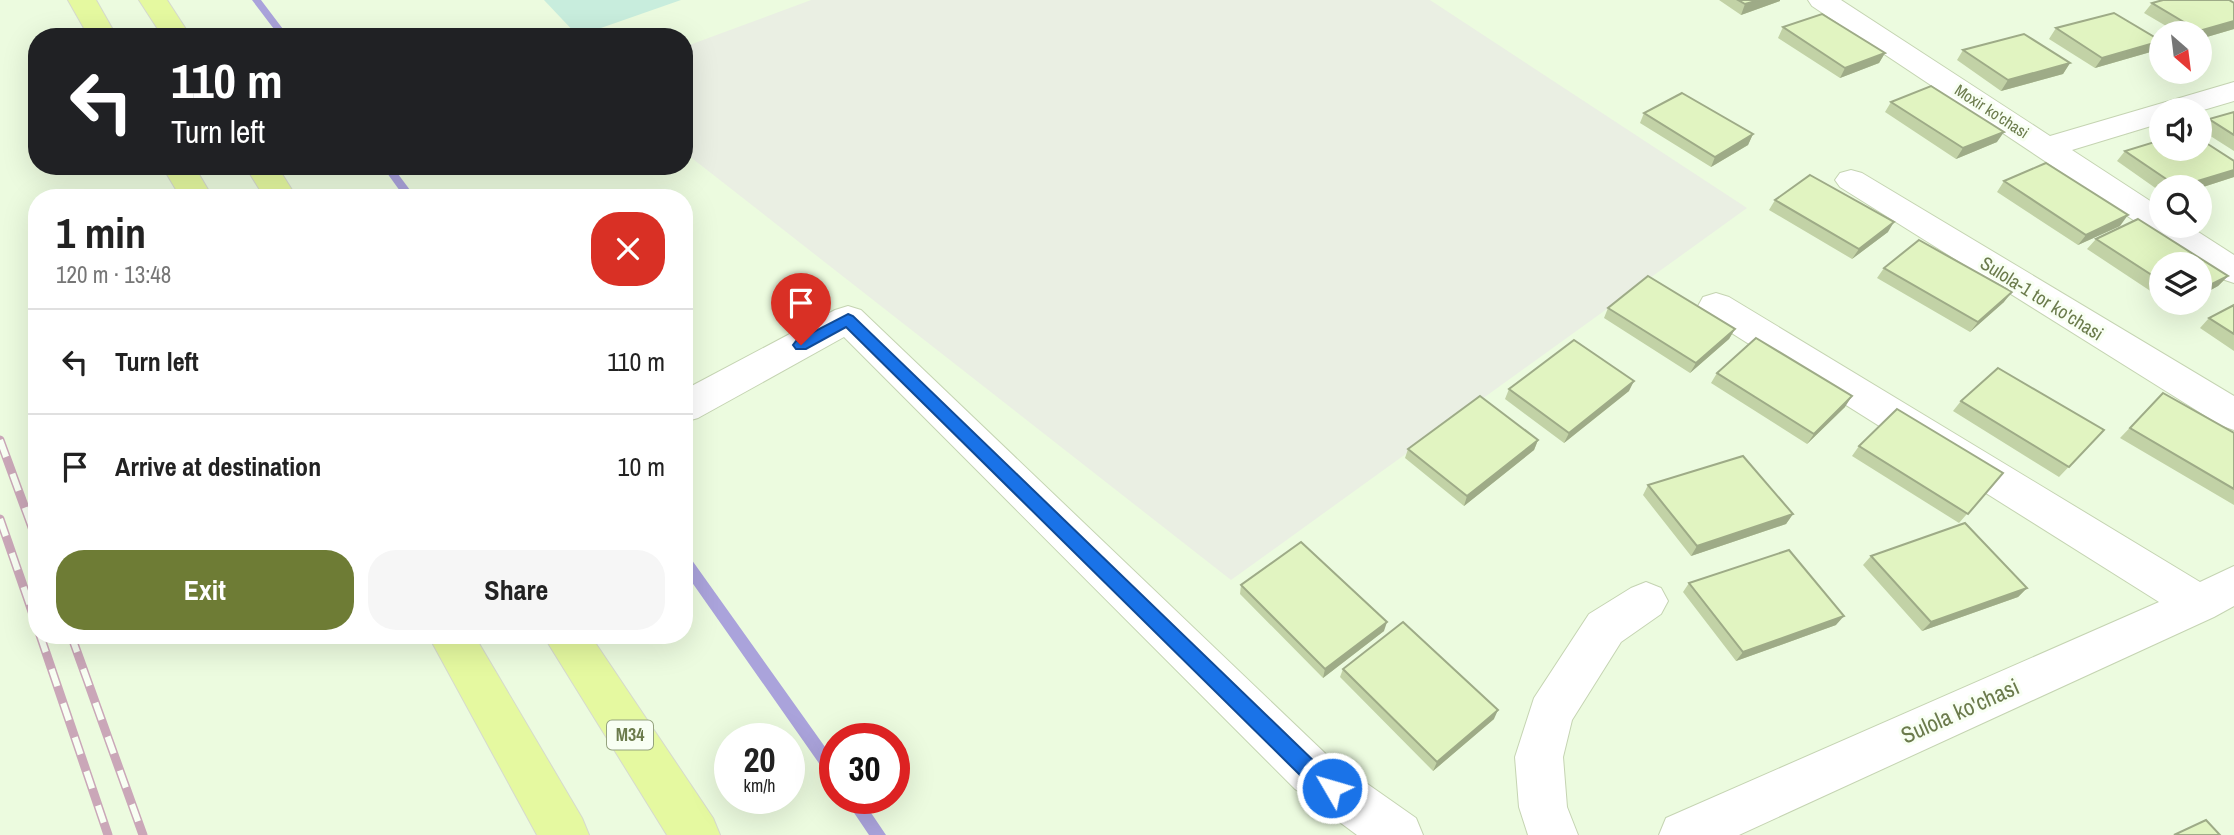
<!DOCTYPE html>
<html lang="en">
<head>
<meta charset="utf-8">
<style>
  :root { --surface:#fff; --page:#f6f6f6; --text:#222; --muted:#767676; --line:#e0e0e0; --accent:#6e7c35 }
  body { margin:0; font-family:"Archivo Narrow",sans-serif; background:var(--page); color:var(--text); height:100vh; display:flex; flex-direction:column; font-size:26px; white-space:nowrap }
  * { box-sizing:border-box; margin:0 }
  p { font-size:23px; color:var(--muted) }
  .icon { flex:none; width:38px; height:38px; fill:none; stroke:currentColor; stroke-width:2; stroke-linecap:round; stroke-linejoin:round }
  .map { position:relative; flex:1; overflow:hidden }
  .sheet { position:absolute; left:28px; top:189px; width:665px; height:455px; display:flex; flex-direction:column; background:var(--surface); border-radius:28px; box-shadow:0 7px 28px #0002 }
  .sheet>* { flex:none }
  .hud { position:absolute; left:28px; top:28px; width:665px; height:147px; border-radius:28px; box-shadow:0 7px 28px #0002; background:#202124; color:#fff; overflow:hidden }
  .needle { width:46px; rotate:152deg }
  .controls { position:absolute; left:2149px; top:21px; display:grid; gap:14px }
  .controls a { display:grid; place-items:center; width:63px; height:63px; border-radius:50%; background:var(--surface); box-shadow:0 7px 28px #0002; font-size:35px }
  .speed { position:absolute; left:714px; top:723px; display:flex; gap:14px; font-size:35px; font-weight:700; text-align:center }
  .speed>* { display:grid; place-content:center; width:91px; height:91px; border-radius:50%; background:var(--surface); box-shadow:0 7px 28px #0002; line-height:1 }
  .speed small { font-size:18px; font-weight:400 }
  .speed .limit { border:10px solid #d22; background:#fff; color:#111 }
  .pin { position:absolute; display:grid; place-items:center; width:60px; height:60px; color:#fff; margin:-72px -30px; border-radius:50% 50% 50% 0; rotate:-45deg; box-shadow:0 0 7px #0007 }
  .pin .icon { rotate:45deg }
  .me { position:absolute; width:77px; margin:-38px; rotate:308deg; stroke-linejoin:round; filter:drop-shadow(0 0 5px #0008) }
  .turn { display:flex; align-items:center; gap:24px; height:147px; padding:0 28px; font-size:32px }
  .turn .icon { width:91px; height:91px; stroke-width:2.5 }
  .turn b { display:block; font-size:49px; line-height:60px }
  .round { display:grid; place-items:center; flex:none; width:74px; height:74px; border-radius:28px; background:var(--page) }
  .summary { display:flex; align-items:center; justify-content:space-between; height:119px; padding:0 28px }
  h1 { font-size:42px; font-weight:700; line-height:52px }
  .primary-button { display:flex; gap:14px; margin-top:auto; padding:14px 28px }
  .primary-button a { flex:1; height:80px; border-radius:28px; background:var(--accent); color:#fff; font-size:28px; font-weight:700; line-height:80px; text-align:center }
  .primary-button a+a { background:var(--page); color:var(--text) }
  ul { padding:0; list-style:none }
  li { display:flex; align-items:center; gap:21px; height:105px; padding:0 28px; border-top:2px solid var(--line) }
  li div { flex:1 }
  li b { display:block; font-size:26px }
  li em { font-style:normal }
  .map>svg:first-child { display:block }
  .residential { fill:#ecfbdf; fill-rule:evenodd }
  .industrial { fill:#eaefe3 }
  .green { fill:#c8eddd }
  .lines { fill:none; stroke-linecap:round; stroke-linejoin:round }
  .stream { fill:#aaa3db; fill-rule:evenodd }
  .minor-casing { stroke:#c5d4b2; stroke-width:2 }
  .highway-casing { stroke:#d6dacd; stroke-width:2 }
  .minor { fill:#fff; fill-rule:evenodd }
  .highway { fill:#e5f9a0; fill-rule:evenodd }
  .rail-casing { stroke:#caa7b8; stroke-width:9 }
  .rail { stroke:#f8fff3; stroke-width:6; stroke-dasharray:18; stroke-linecap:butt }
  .wall { fill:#c2d2a6 }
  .shaded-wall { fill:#9eab87 }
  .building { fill:#e1f4c1; stroke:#9eab87; stroke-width:2 }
  .route { fill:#1a73e8; stroke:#114b97; stroke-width:2 }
  .labels { text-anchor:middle; stroke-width:6; stroke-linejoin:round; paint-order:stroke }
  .far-street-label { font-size:16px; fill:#6b7b4c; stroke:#f8fff3 }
  .shield { fill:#f8fff3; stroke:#95a37e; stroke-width:2 }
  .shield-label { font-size:18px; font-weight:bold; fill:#6b7b4c }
  .street-label { font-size:19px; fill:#6b7b4c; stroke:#f8fff3 }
  .near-street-label { font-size:23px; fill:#6b7b4c; stroke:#f8fff3 }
</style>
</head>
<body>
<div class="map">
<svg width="2234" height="835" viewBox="0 0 2234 835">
  <rect width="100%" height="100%" fill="#f3fdeb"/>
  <path class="residential" d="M 0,0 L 2234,0 L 2234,835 L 0,835 ZM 2161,33 L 2200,33 L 2200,72 L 2161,72 ZM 37,37 L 684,37 L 684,166 L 37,166 ZM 2161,110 L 2200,110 L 2200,149 L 2161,149 ZM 2161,187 L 2200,187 L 2200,226 L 2161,226 ZM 37,198 L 684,198 L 684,635 L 37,635 ZM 2161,264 L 2200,264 L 2200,303 L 2161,303 ZM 730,738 L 789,738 L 789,798 L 730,798 ZM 835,738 L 894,738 L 894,798 L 835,798 Z"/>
  <path class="industrial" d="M 811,0 L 1430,0 L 1747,208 L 1231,580 L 684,152 L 684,47 Z"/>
  <path class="green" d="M 544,0 L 681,0 L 578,36 Z"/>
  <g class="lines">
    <path class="stream" d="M 252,0 L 261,0 L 289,37 L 280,37 Z
      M 382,166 L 392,166 L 416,198 L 405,198 Z
      M 684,554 L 689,556 L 835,761 L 835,781 L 830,779 L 684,571 Z
      M 844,798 L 861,798 L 886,835 L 869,835 Z"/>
    <defs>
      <path id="minor" d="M 1808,0 L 1841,0 L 2050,136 L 2234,82 L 2234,101 L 2200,111 L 2161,110 L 2161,123 L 2072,150 L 2161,208 L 2161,226 L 2189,226 L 2234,255 L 2234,283 L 2222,279 L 1812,6 Z
        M 1851,170 L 1862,173 L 2234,396 L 2234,430 L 2220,425 L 1840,187 L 1835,180 L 1840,173 Z
        M 1716,293 L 1729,297 L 2200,582 L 2234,566 L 2234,606 L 2214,617 L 1739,835 L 1659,835 L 1666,818 L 2159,602 L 1703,315 L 1698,306 L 1703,297 Z
        M 848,306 L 861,310 L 1329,757 L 1416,818 L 1423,835 L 1357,835 L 1295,789 L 844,337 L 698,418 L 684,422 L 684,390 L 835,310 Z
        M 1646,582 L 1661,588 L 1668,601 L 1661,614 L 1621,642 L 1572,720 L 1563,757 L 1567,807 L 1578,835 L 1528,835 L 1519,807 L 1515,757 L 1534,698 L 1589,614 L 1631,588 Z"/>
      <path id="highway" d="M 68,0 L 96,0 L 117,37 L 89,37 Z
        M 139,0 L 167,0 L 191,37 L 163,37 Z
        M 162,166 L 194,166 L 213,198 L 181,198 Z
        M 245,166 L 277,166 L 297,198 L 265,198 Z
        M 428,635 L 474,635 L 582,818 L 589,835 L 537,835 Z
        M 543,635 L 590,635 L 713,818 L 720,835 L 667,835 Z"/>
    </defs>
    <use href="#minor" class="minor-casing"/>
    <use href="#highway" class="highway-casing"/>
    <use href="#minor" class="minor"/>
    <use href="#highway" class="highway"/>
    <defs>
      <path id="rail" d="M 0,440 L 37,541
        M 0,519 L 37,626
        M 40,635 L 108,835
        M 71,635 L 143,835"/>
    </defs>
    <use href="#rail" class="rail-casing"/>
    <use href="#rail" class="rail"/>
  </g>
  <path class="wall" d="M 1719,0 L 1780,0 L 1780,1 L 1741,15 Z
    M 2152,3 L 2234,3 L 2234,29 L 2200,39 L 2200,33 L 2178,33 L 2144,13 Z
    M 1783,27 L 1885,53 L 1879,63 L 1840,78 L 1778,38 Z
    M 2056,28 L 2161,41 L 2154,51 L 2095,68 L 2049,39 Z
    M 1963,50 L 2070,63 L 2063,74 L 2001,91 L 1957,60 Z
    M 1891,102 L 1997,142 L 1956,159 L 1885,112 Z
    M 2234,112 L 2234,151 L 2201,130 L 2209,119 Z
    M 1644,113 L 1753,134 L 1748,145 L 1711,167 L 1640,123 Z
    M 2125,151 L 2234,177 L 2200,188 L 2200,187 L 2161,187 L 2161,192 L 2117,161 Z
    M 2004,181 L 2120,226 L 2078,245 L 1997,192 Z
    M 1775,200 L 1888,232 L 1852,259 L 1769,210 Z
    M 2138,219 L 2228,276 L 2218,286 L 2200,296 L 2200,264 L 2161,264 L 2161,298 L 2087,249 L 2096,239 Z
    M 1884,268 L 2004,302 L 1970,332 L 1877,278 Z
    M 2169,303 L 2186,303 L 2176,308 Z
    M 2234,305 L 2234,351 L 2200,328 L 2209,318 Z
    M 1608,308 L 1735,329 L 1729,339 L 1690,373 L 1604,318 Z
    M 1717,373 L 1845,407 L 1807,444 L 1711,383 Z
    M 1509,389 L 1629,391 L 1564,443 L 1505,399 Z
    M 2163,393 L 2234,433 L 2234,505 L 2120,438 Z
    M 1961,401 L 2104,430 L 2059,477 L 1953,411 Z
    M 1538,440 L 1534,450 L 1464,506 L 1405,458 L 1408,449 Z
    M 1859,446 L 2003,473 L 1959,523 L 1852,456 Z
    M 1648,485 L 1793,514 L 1786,524 L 1691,556 L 1643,495 Z
    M 1871,556 L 2027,588 L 2018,597 L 1922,631 L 1863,565 Z
    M 1689,583 L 1836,625 L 1736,661 L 1683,592 Z
    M 1241,585 L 1384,631 L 1323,678 L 1240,594 Z
    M 1343,669 L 1494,719 L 1433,771 L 1340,677 Z"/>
  <path class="shaded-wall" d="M 1759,0 L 1780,0 L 1780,1 L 1741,15 L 1745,4 Z
    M 2234,21 L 2234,29 L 2200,39 L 2200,33 L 2197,33 L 2199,31 Z
    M 2161,41 L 2154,51 L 2095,68 L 2102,58 Z
    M 1885,53 L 1879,63 L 1840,78 L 1845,68 Z
    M 2070,63 L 2063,74 L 2001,91 L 2008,80 Z
    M 2004,132 L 1997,142 L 1956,159 L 1963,148 Z
    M 1753,134 L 1748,145 L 1711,167 L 1715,157 Z
    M 2234,170 L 2234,177 L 2200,188 L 2200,187 L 2179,187 Z
    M 2128,215 L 2120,226 L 2078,245 L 2086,235 Z
    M 1894,222 L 1888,232 L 1852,259 L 1859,249 Z
    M 2228,276 L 2218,286 L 2200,296 L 2200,290 Z
    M 2012,292 L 2004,302 L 1970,332 L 1978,322 Z
    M 1735,329 L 1729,339 L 1690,373 L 1696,363 Z
    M 1634,381 L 1629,391 L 1564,443 L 1569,433 Z
    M 1852,396 L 1845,407 L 1807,444 L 1814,434 Z
    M 1538,440 L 1534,450 L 1464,506 L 1467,496 Z
    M 1793,514 L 1786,524 L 1691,556 L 1697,546 Z
    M 2027,588 L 2018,597 L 1922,631 L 1931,622 Z
    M 1844,616 L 1836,625 L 1736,661 L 1743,652 Z
    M 1387,622 L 1384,631 L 1323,678 L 1325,669 Z
    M 1498,710 L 1494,719 L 1433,771 L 1437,762 Z"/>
  <path class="building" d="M 1738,0 L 1759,0 L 1745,4 Z
    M 2163,0 L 2229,0 L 2234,3 L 2234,21 L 2199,31 L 2152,3 Z
    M 2114,13 L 2161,41 L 2102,58 L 2056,28 Z
    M 1822,14 L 1885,53 L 1845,68 L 1783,27 Z
    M 2024,34 L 2070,63 L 2008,80 L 1963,50 Z
    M 1931,86 L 2004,132 L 1963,148 L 1891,102 Z
    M 1682,93 L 1753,134 L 1715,157 L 1644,113 Z
    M 2234,112 L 2234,135 L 2209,119 Z
    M 2200,139 L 2234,161 L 2234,170 L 2178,187 L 2125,151 L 2161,140 L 2161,149 L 2200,149 Z
    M 2046,163 L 2128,215 L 2086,235 L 2004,181 Z
    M 1810,175 L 1894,222 L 1859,249 L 1775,200 Z
    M 2138,219 L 2228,276 L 2200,290 L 2200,264 L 2161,264 L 2161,281 L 2096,239 Z
    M 1919,240 L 2012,292 L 1978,322 L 1884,268 Z
    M 1648,276 L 1735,329 L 1696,363 L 1608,308 Z
    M 2234,305 L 2234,334 L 2209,318 Z
    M 1756,338 L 1852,396 L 1814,434 L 1717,373 Z
    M 1574,340 L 1634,381 L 1569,433 L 1509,389 Z
    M 1998,368 L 2104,430 L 2069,467 L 1961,401 Z
    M 2163,393 L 2234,433 L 2234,489 L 2130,428 Z
    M 1480,396 L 1538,440 L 1467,496 L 1408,449 Z
    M 1897,409 L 2003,473 L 1968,514 L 1859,446 Z
    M 1743,456 L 1793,514 L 1697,546 L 1648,485 Z
    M 1965,523 L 2027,588 L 1931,622 L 1871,556 Z
    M 1301,542 L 1387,622 L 1325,669 L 1241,585 Z
    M 1789,550 L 1844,616 L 1743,652 L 1689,583 Z
    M 1403,622 L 1498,710 L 1437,762 L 1343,669 Z
    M 2206,820 L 2220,835 L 2174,835 Z"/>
  <path class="route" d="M 848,314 L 853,316 L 1319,766 L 1339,781 L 1342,788 L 1339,795 L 1332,797 L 1305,780 L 846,327 L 806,349 L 796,349 L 793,345 L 796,341 Z"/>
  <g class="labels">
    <g class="far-street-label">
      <text transform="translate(1992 111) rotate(33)" y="6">Moxir ko'chasi</text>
    </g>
    <rect class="shield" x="607" y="720.5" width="46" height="29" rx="5"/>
    <g class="shield-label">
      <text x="630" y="741">M34</text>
    </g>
    <g class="street-label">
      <text transform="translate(2042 298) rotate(32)" y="7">Sulola-1 tor ko'chasi</text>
    </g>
    <g class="near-street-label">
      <text transform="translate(1960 711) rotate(-24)" y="8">Sulola ko'chasi</text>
    </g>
  </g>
</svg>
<div class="controls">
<a><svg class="needle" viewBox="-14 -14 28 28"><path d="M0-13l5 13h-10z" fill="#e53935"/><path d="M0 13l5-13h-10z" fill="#767676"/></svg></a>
<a><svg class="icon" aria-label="sound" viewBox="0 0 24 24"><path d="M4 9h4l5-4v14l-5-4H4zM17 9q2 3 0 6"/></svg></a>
<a><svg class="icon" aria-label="search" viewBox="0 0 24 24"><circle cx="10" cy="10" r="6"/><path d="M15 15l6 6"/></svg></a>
<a><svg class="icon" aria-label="layers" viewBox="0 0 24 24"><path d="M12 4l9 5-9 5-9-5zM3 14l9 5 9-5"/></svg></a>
</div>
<div class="speed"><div>20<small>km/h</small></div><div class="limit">30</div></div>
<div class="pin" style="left:801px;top:345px;background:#d93025"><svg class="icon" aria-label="arrive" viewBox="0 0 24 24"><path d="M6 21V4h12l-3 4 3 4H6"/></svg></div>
<svg class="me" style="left:1332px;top:788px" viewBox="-20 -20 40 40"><circle r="17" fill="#1a73e8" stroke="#fff" stroke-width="3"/><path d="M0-11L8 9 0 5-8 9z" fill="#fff"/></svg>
<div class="hud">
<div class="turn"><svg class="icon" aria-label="left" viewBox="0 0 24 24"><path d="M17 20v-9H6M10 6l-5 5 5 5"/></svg><div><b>110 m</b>Turn left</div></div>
</div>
<section class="sheet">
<div class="summary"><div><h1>1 min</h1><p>120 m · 13:48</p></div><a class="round" style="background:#d93025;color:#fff"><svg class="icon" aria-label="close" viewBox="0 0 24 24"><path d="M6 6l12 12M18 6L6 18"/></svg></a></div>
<ul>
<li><svg class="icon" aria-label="left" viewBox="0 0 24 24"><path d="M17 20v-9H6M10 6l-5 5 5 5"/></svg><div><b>Turn left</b></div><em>110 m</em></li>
<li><svg class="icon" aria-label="arrive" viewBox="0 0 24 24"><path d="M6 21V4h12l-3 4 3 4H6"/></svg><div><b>Arrive at destination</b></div><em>10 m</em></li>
</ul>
<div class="primary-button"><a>Exit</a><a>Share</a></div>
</section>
</div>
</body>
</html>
